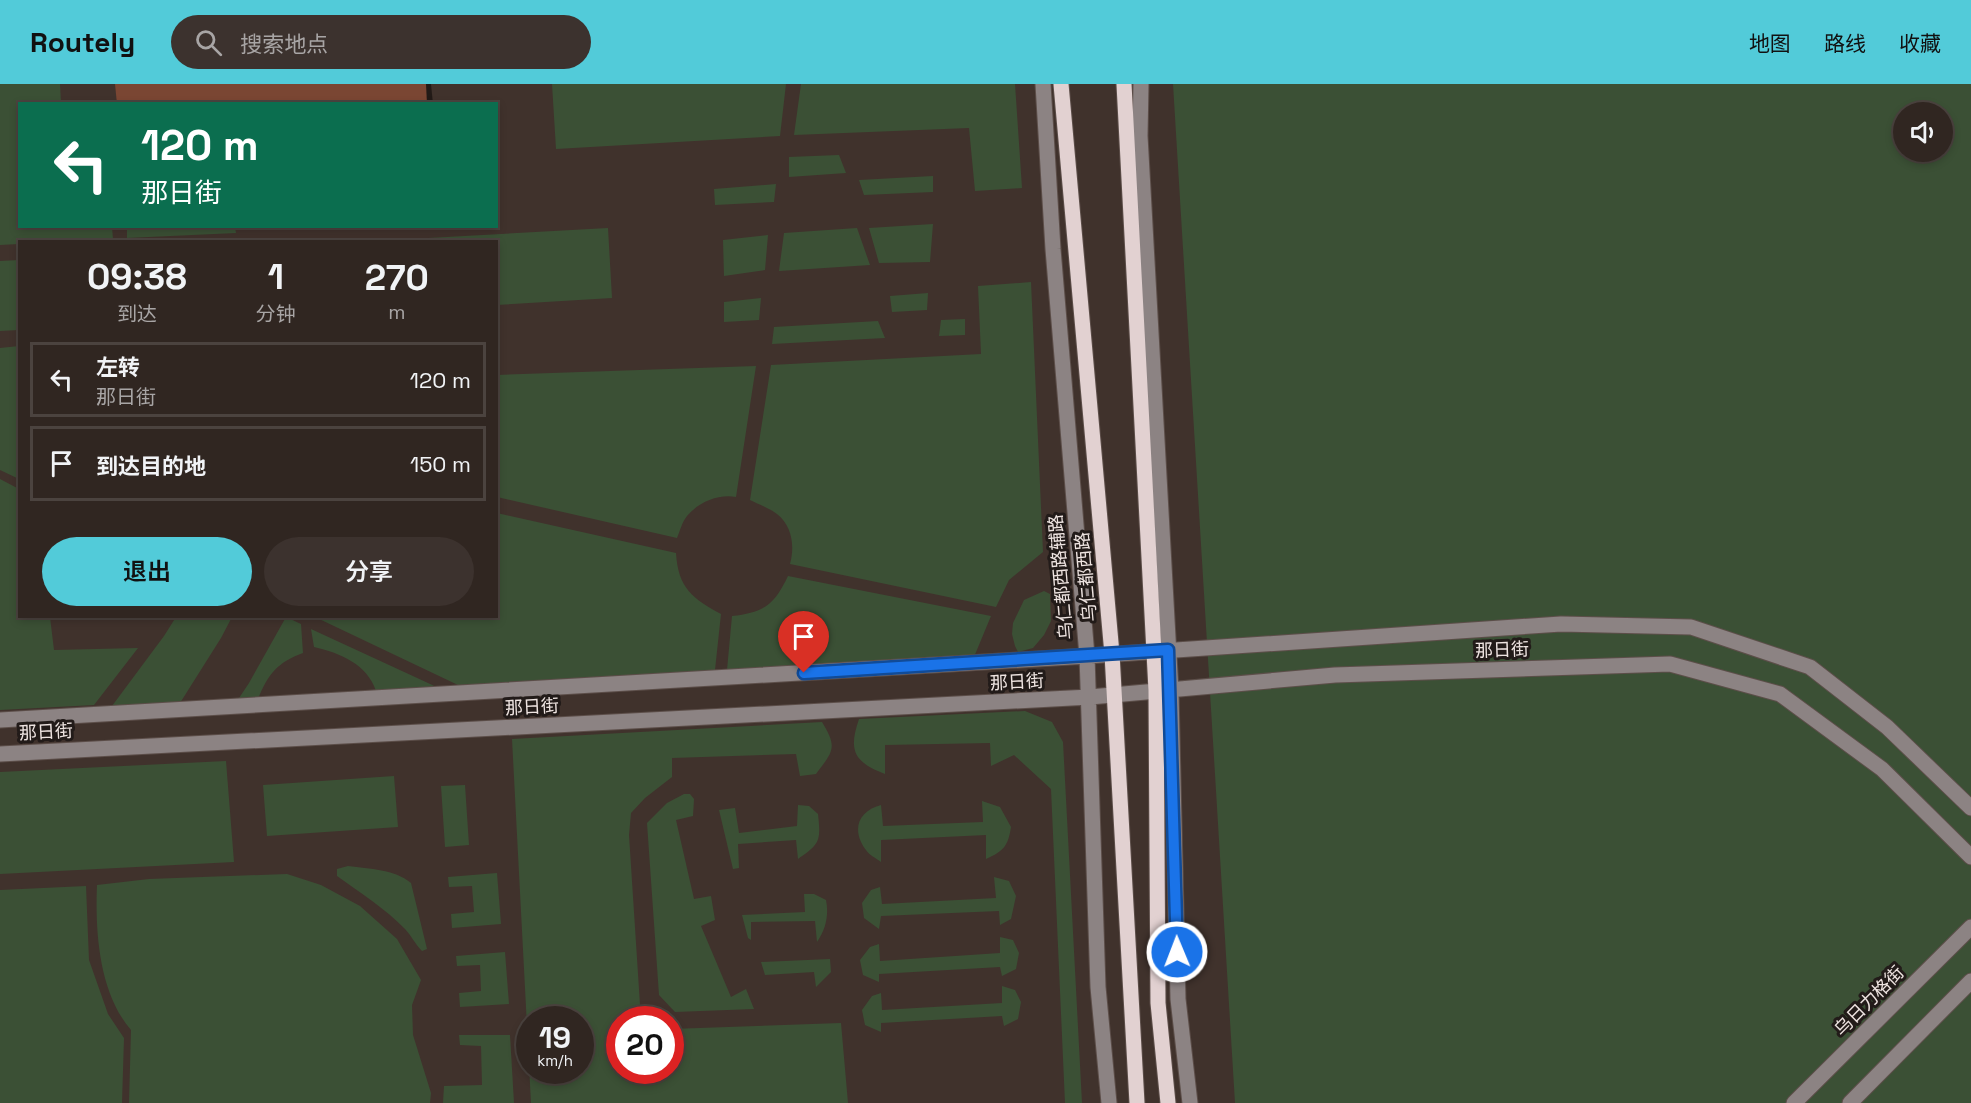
<!DOCTYPE html>
<html lang="zh">
<head>
<meta charset="utf-8">
<style>
  :root { --surface:#302621; --page:#3c322e; --text:#f1f3f6; --muted:#a8a5a5; --line:#4b433f; --accent:#52cbd9 }
  body { margin:0; font-family:"Space Grotesk","Noto Sans SC",sans-serif; background:var(--page); color:var(--text); height:100vh; display:flex; flex-direction:column; font-size:22px; white-space:nowrap }
  * { box-sizing:border-box; margin:0 }
  p { font-size:20px; color:var(--muted) }
  .icon { flex:none; width:33px; height:33px; fill:none; stroke:currentColor; stroke-width:2; stroke-linecap:round; stroke-linejoin:round }
  .map { position:relative; flex:1; overflow:hidden }
  .sheet { position:absolute; left:18px; top:156px; width:480px; height:378px; display:flex; flex-direction:column; background:var(--surface); border-radius:0px; box-shadow:0 3px 9px #0003,0 0 0 2px var(--line) }
  .sheet>* { flex:none }
  .top-card { position:absolute; left:18px; top:18px; width:480px; height:126px; border-radius:0px; box-shadow:0 3px 9px #0003,0 0 0 2px var(--line); background:#0b6e4f; color:#fff; overflow:hidden }
  .controls { position:absolute; left:1893px; top:18px; display:grid; gap:12px }
  .controls a { display:grid; place-items:center; width:60px; height:60px; border-radius:50%; background:var(--surface); box-shadow:0 3px 9px #0003,0 0 0 2px var(--line); font-size:30px }
  .speed { position:absolute; left:516px; top:922px; display:flex; gap:12px; font-size:30px; font-weight:700; text-align:center }
  .speed>* { display:grid; place-content:center; width:78px; height:78px; border-radius:50%; background:var(--surface); box-shadow:0 3px 9px #0003,0 0 0 2px var(--line); line-height:1 }
  .speed small { font-size:15px; font-weight:400 }
  .speed .limit { border:9px solid #d22; background:#fff; color:#111 }
  .pin { position:absolute; display:grid; place-items:center; width:51px; height:51px; color:#fff; margin:-62px -26px; border-radius:50% 50% 50% 0; rotate:-45deg; box-shadow:0 0 6px #0007 }
  .pin .icon { rotate:45deg }
  .me { position:absolute; width:66px; margin:-33px; rotate:359deg; stroke-linejoin:round; filter:drop-shadow(0 0 4px #0008) }
  .turn { display:flex; align-items:center; gap:21px; height:126px; padding:0 24px; font-size:27px }
  .turn .icon { width:78px; height:78px; stroke-width:2.5 }
  .turn b { display:block; font-size:42px; line-height:51px }
  .eta { display:flex; justify-content:space-evenly; align-items:center; height:102px; text-align:center }
  .eta b { font-size:36px; font-weight:600; line-height:42px }
  .action { display:flex; gap:12px; margin-top:auto; padding:12px 24px }
  .action a { flex:1; height:69px; border-radius:36px; background:var(--accent); color:#111; font-size:24px; font-weight:600; line-height:69px; text-align:center }
  .action a+a { background:var(--page); color:var(--text) }
  ul { padding:0; list-style:none }
  li { display:flex; align-items:center; gap:18px; height:75px; margin:0 12px 9px; padding:0 12px; border:3px solid var(--line); border-radius:0px }
  li div { flex:1 }
  li b { display:block; font-size:22px }
  li em { font-style:normal }
  header { display:flex; align-items:center; gap:36px; box-sizing:border-box; height:84px; padding:0 30px; background:var(--accent); color:#111 }
  header strong { font-size:28px }
  nav { display:flex; gap:33px; margin-inline-start:auto; font-size:21px }
  .search { width:420px; height:54px; background:var(--page); display:flex; align-items:center; gap:15px; box-sizing:border-box; padding:0 21px; border-radius:33px; color:var(--muted); font-size:22px }
  .map>svg:first-child { display:block }
  .green { fill:#3b5035; fill-rule:evenodd }
  .shadow { fill:#0007 }
  .building { fill:#7a4633 }
  .lines { fill:none; stroke-linecap:round; stroke-linejoin:round }
  .minor-casing { stroke:#5c4e49; stroke-width:17 }
  .major-casing { stroke:#5c4e49; stroke-width:17 }
  .minor { stroke:#8c8383; stroke-width:15 }
  .major { stroke:#e2d1d1; stroke-width:15 }
  .route-casing { stroke:#114b97; stroke-width:15 }
  .route { stroke:#1a73e8; stroke-width:10 }
  .labels { text-anchor:middle; stroke-width:6; stroke-linejoin:round; paint-order:stroke }
  .street-label { font-size:18px; fill:#eee4e1; stroke:#221b19 }
</style>
</head>
<body>
<header>
<strong>Routely</strong>
<div class="search"><svg class="icon" aria-label="search" viewBox="0 0 24 24"><circle cx="10" cy="10" r="6"/><path d="M15 15l6 6"/></svg>搜索地点</div>
<nav><a>地图</a><a>路线</a><a>收藏</a></nav>
</header>
<div class="map">
<svg width="1971" height="1019" viewBox="0 0 1971 1019">
  <rect width="100%" height="100%" fill="#40322c"/>
  <path class="green" d="M 0,0 L 60,0 L 61,19 L 20,20 L 20,142 L 112,143 L 113,155 L 20,158 L 19,160 L 0,161 Z
    M 552,0 L 786,0 L 780,52 L 556,65 Z
    M 801,0 L 1015,0 L 1022,104 L 975,107 L 969,44 L 794,51 Z
    M 1173,0 L 1971,0 L 1971,1019 L 1235,1019 ZM 1904,28 L 1942,28 L 1942,68 L 1904,68 Z
    M 839,71 L 846,89 L 789,93 L 789,73 Z
    M 933,92 L 933,108 L 864,111 L 859,96 Z
    M 776,100 L 774,118 L 715,121 L 714,105 Z
    M 933,140 L 930,178 L 879,179 L 869,144 Z
    M 305,142 L 305,145 L 254,146 L 254,143 Z
    M 127,143 L 235,143 L 236,149 L 127,154 Z
    M 608,144 L 612,214 L 497,221 L 496,158 L 374,157 Z
    M 857,144 L 870,181 L 779,187 L 784,149 Z
    M 768,151 L 765,186 L 724,192 L 723,156 Z
    M 19,176 L 19,246 L 0,247 L 0,177 Z
    M 1031,198 L 1043,468 L 1009,496 L 996,523 L 790,480 C 795,462 792,442 777,430 C 769,424 758,420 750,416 L 771,281 L 981,270 L 978,202 Z
    M 928,209 L 927,226 L 892,228 L 890,212 Z
    M 761,214 L 759,236 L 724,238 L 724,218 Z
    M 965,235 L 965,251 L 939,252 L 941,236 Z
    M 878,237 L 885,254 L 772,260 L 774,243 Z
    M 19,262 L 20,262 L 19,395 L 0,386 L 0,264 Z
    M 756,282 L 736,413 C 718,410 699,418 687,432 C 682,438 680,447 677,454 L 497,413 L 497,291 Z
    M 0,395 L 19,405 L 20,532 L 50,533 L 54,566 L 138,564 L 94,621 L 0,626 Z
    M 497,429 L 676,469 C 678,504 693,515 721,530 L 715,586 L 458,601 L 315,533 L 496,532 Z
    M 788,492 L 991,532 L 974,573 L 727,586 L 732,532 C 765,528 774,521 788,492 Z
    M 1044,507 L 1050,510 L 1051,537 L 1044,551 L 1033,564 L 1018,568 L 1015,562 L 1012,550 L 1013,539 L 1024,516 Z
    M 176,533 L 232,533 L 221,554 L 180,619 L 112,622 L 164,552 Z
    M 286,533 L 301,540 L 303,569 C 278,578 268,590 258,615 L 237,617 L 249,599 Z
    M 311,545 L 441,605 L 376,607 C 367,580 340,569 314,563 Z
    M 1025,627 L 1052,638 L 1063,658 L 1082,1019 L 1065,1019 L 1051,705 L 1014,671 L 991,682 L 990,659 L 885,661 L 885,690 C 854,678 848,667 859,635 Z
    M 822,638 C 838,664 833,667 816,690 L 800,692 L 796,670 L 672,674 L 672,693 L 645,714 L 631,729 L 629,751 L 641,936 L 620,936 L 620,987 L 670,987 L 671,945 L 841,939 L 848,1019 L 531,1019 L 512,655 ZM 530,936 L 580,936 L 580,987 L 530,987 Z
    M 226,677 L 234,778 L 0,790 L 0,688 Z
    M 394,692 L 398,743 L 267,752 L 263,701 Z
    M 465,701 L 469,761 L 445,763 L 441,702 Z
    M 684,710 L 690,710 L 694,715 L 693,732 L 676,736 L 694,815 L 711,812 L 715,836 L 701,842 L 731,913 L 746,905 L 754,925 L 675,928 L 659,911 L 647,739 L 667,719 Z
    M 982,717 L 1000,723 L 1011,743 C 1008,762 1004,767 986,775 L 986,751 L 881,756 L 881,778 C 876,774 869,771 866,766 C 851,746 858,727 881,721 L 883,742 L 983,738 Z
    M 798,721 L 809,722 L 818,730 C 821,757 820,760 798,775 L 796,756 L 738,760 L 739,784 L 733,785 L 719,726 L 735,724 L 739,749 L 797,742 Z
    M 348,782 C 370,785 394,785 411,799 L 427,865 L 422,867 C 415,860 411,851 405,845 C 386,825 359,808 337,792 L 337,785 Z
    M 497,789 L 501,840 L 452,844 L 451,830 L 474,828 L 472,802 L 449,803 L 448,793 Z
    M 287,790 L 321,801 L 360,822 L 397,855 L 421,896 L 412,921 L 413,951 L 431,1009 L 430,1019 L 129,1019 L 131,946 C 99,909 95,848 97,801 L 149,795 Z
    M 994,793 L 1009,797 L 1016,812 L 1011,835 L 1000,841 L 999,827 L 881,832 L 879,845 L 864,834 L 862,819 L 871,806 L 880,803 L 882,820 L 996,814 Z
    M 86,802 L 89,876 L 108,930 L 124,954 L 122,1019 L 0,1019 L 0,806 Z
    M 804,810 L 814,810 L 826,816 C 829,831 826,845 817,858 L 815,837 L 751,838 L 751,856 L 748,854 L 742,831 L 805,828 Z
    M 1000,853 L 1013,856 L 1019,869 L 1016,885 L 1002,892 L 1000,883 L 879,890 L 879,898 L 863,891 L 860,876 L 870,863 L 879,860 L 880,877 L 1000,869 Z
    M 505,868 L 509,920 L 460,923 L 459,909 L 481,907 L 480,881 L 457,882 L 456,872 Z
    M 830,875 L 831,888 L 816,903 L 814,888 L 765,891 L 761,878 Z
    M 1002,902 L 1015,906 L 1021,918 L 1018,935 L 1004,942 L 1002,932 L 881,939 L 881,948 L 865,941 L 862,926 L 872,912 L 881,909 L 882,926 L 1002,919 Z
    M 459,951 L 510,951 L 514,1019 L 443,1019 L 444,1002 L 482,1001 L 481,962 L 460,961 Z"/>
  <path class="shadow" d="M 117,0 L 431,0 L 433,20 L 118,20 Z"/>
  <path class="building" d="M 115,0 L 426,0 L 427,20 L 117,20 Z"/>
  <g class="lines">
    <defs>
      <path id="minor" d="M 1043,0 L 1053,165 L 1087,572 L 1098,903 L 1109,1019
        M 1141,0 L 1140,52 L 1171,607 L 1178,915 L 1190,1019
        M 0,636 L 1087,572 L 1561,540 L 1691,543 L 1810,583 L 1887,643 L 1971,724
        M 0,670 L 1090,613 L 1335,591 L 1670,580 L 1780,610 L 1882,685 L 1971,773
        M 1794,1019 L 1971,843
        M 1850,1019 L 1971,897"/>
      <path id="major" d="M 1061,0 L 1112,570 L 1137,1019
        M 1124,0 L 1156,606 L 1158,919 L 1168,1019"/>
    </defs>
    <use href="#minor" class="minor-casing"/>
    <use href="#major" class="major-casing"/>
    <use href="#minor" class="minor"/>
    <use href="#major" class="major"/>
  </g>
  <g class="lines">
    <defs>
      <path id="route" d="M 804,589 L 1168,566 L 1177,868"/>
    </defs>
    <use href="#route" class="route-casing"/>
    <use href="#route" class="route"/>
  </g>
  <g class="labels">
    <g class="street-label">
      <text transform="translate(1061 493) rotate(-95)" y="6">乌仁都西路辅路</text>
      <text transform="translate(1086 493) rotate(-95)" y="6">乌仁都西路</text>
      <text transform="translate(1502 566) rotate(-2)" y="6">那日街</text>
      <text transform="translate(1017 598) rotate(-3)" y="6">那日街</text>
      <text transform="translate(532 623) rotate(-3)" y="6">那日街</text>
      <text transform="translate(46 648) rotate(-3)" y="6">那日街</text>
      <text transform="translate(1869 917) rotate(-45)" y="6">乌日力格街</text>
    </g>
  </g>
</svg>
<div class="controls">
<a><svg class="icon" aria-label="sound" viewBox="0 0 24 24"><path d="M4 9h4l5-4v14l-5-4H4zM17 9q2 3 0 6"/></svg></a>
</div>
<div class="speed"><div>19<small>km/h</small></div><div class="limit">20</div></div>
<div class="pin" style="left:804px;top:589px;background:#d93025"><svg class="icon" aria-label="arrive" viewBox="0 0 24 24"><path d="M6 21V4h12l-3 4 3 4H6"/></svg></div>
<svg class="me" style="left:1177px;top:868px" viewBox="-20 -20 40 40"><circle r="17" fill="#1a73e8" stroke="#fff" stroke-width="3"/><path d="M0-11L8 9 0 5-8 9z" fill="#fff"/></svg>
<div class="top-card">
<div class="turn"><svg class="icon" aria-label="left" viewBox="0 0 24 24"><path d="M17 20v-9H6M10 6l-5 5 5 5"/></svg><div><b>120 m</b>那日街</div></div>
</div>
<section class="sheet">
<div class="eta">
<div><b>09:38</b><p>到达</p></div>
<div><b>1</b><p>分钟</p></div>
<div><b>270</b><p>m</p></div>
</div>
<ul>
<li><svg class="icon" aria-label="left" viewBox="0 0 24 24"><path d="M17 20v-9H6M10 6l-5 5 5 5"/></svg><div><b>左转</b><p>那日街</p></div><em>120 m</em></li>
<li><svg class="icon" aria-label="arrive" viewBox="0 0 24 24"><path d="M6 21V4h12l-3 4 3 4H6"/></svg><div><b>到达目的地</b></div><em>150 m</em></li>
</ul>
<div class="action"><a>退出</a><a>分享</a></div>
</section>
</div>
</body>
</html>
